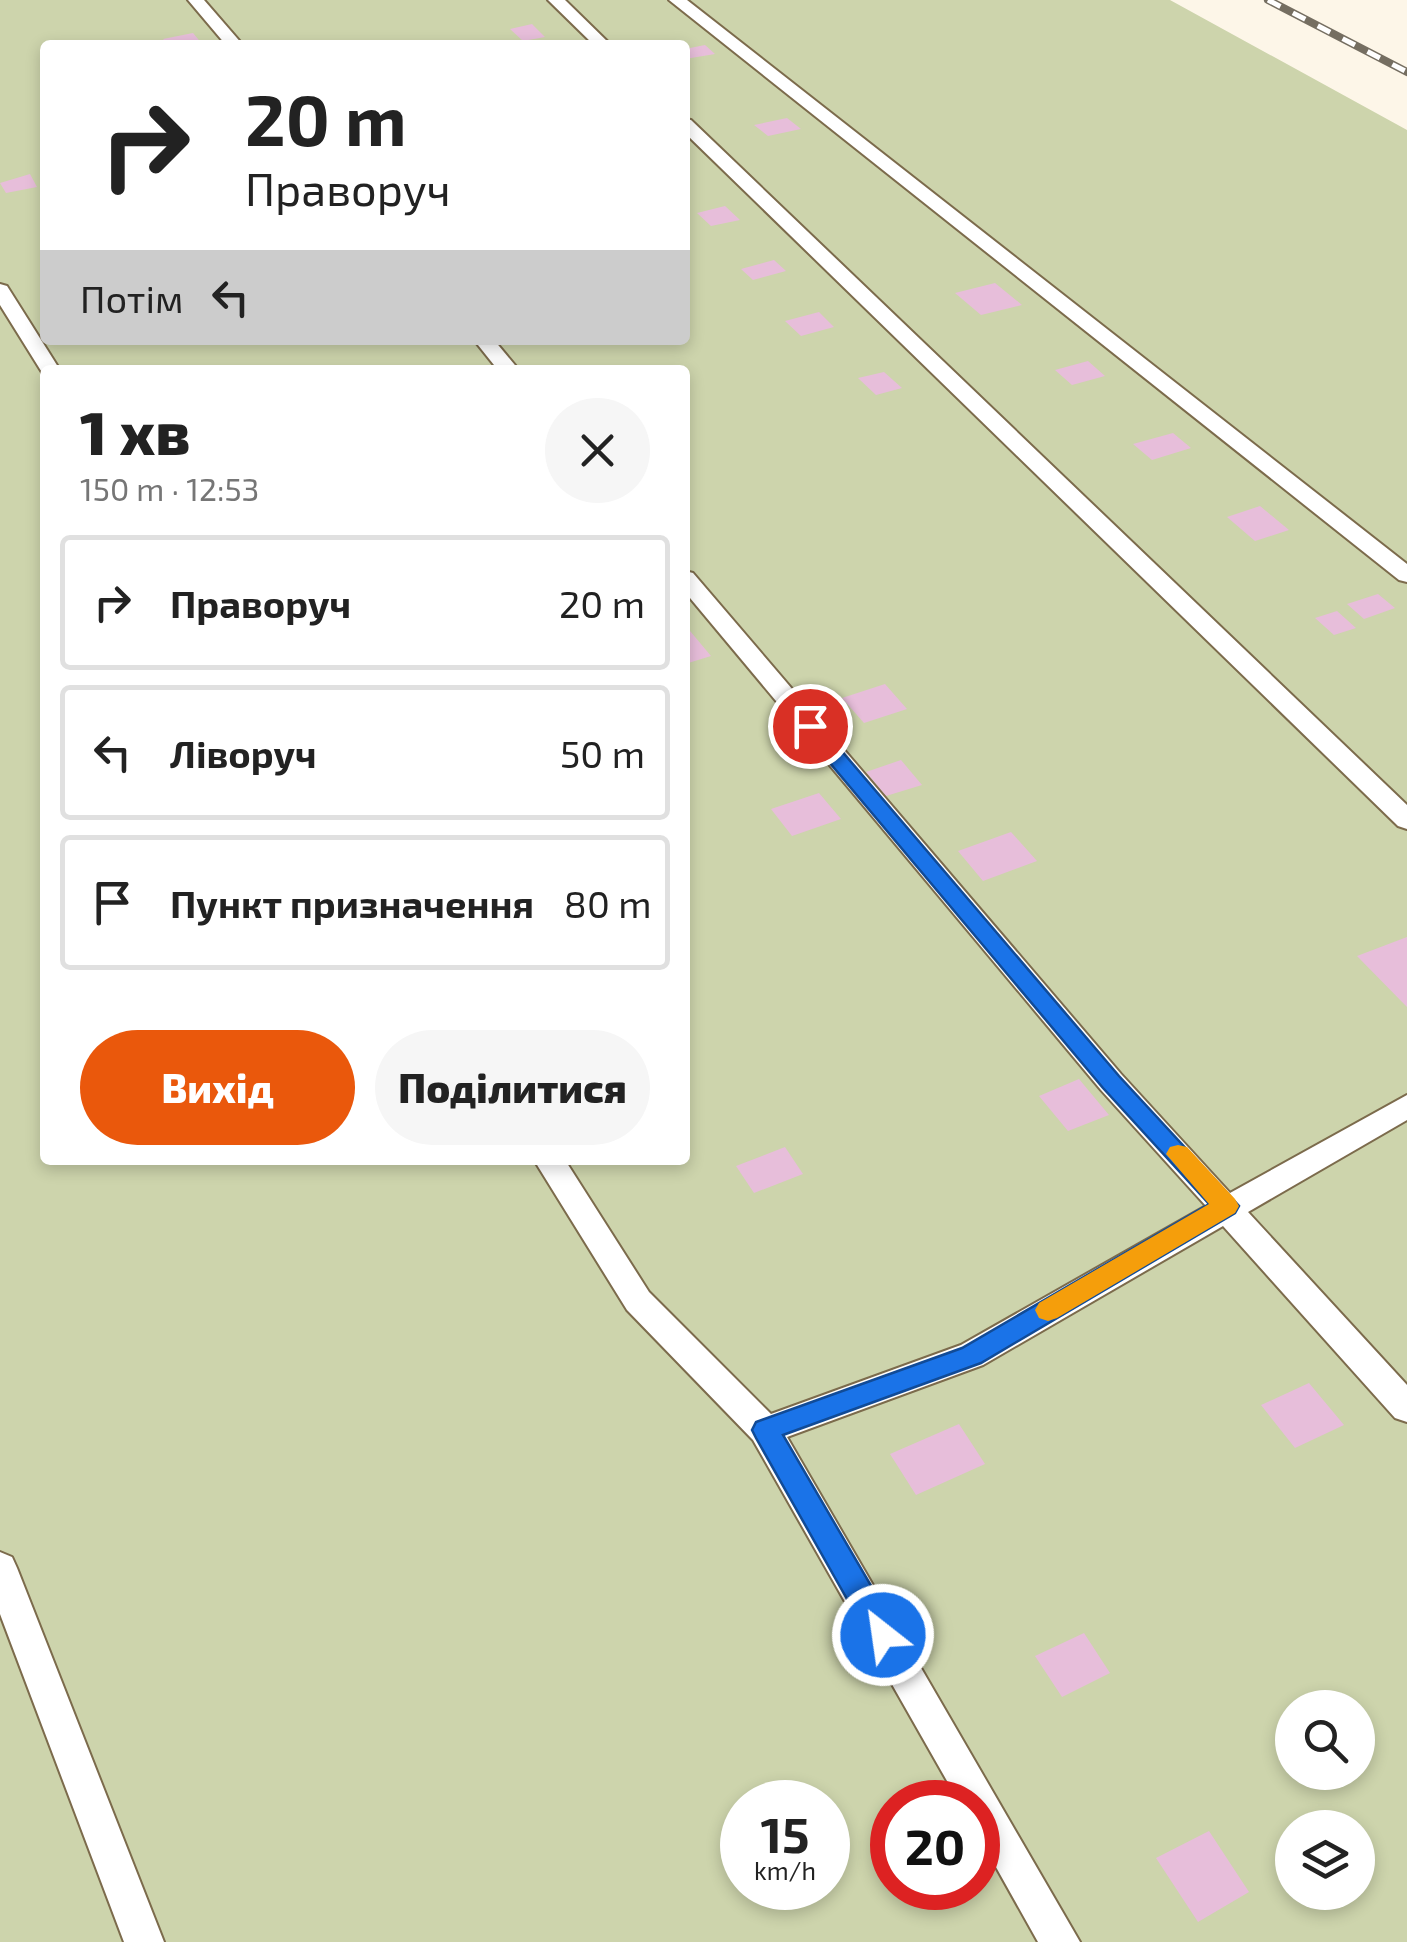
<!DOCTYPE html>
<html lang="uk">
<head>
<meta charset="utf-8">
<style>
  :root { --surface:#fff; --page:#f6f6f6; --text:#222; --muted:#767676; --line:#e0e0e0; --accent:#ea580c }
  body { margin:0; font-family:"Exo 2",sans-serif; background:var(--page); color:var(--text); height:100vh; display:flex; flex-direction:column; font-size:38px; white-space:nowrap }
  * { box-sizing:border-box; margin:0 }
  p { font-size:32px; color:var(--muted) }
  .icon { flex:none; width:55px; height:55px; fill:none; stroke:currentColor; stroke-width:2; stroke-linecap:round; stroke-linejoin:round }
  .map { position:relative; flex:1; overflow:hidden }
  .sheet { position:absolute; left:40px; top:365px; width:650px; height:800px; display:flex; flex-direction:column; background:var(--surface); border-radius:10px; box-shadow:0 5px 15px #0003 }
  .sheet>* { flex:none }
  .hud { position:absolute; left:40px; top:40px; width:650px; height:305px; border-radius:10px; box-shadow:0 5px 15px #0003; background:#fff; color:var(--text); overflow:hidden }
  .buttons { position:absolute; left:1275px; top:1690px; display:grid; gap:20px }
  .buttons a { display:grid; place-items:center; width:100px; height:100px; border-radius:50%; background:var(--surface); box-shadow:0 5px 15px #0003; font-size:50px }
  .speed { position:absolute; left:720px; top:1780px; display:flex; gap:20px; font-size:50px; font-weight:700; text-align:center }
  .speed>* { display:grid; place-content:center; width:130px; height:130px; border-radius:50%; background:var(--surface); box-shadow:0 5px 15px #0003; line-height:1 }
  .speed small { font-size:25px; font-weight:400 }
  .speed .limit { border:15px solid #d22; background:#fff; color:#111 }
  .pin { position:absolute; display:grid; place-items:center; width:85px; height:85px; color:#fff; margin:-42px; border:5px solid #fff; border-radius:50%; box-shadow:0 2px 10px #0007 }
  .me { position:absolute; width:110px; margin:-55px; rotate:330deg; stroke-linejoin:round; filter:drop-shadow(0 0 8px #0008) }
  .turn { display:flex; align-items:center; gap:35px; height:210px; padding:0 40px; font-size:45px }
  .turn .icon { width:130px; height:130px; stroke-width:2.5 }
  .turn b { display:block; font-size:70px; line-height:85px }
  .then { display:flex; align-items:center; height:95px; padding:0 40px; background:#0003; gap:20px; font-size:38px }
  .round { display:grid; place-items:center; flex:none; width:105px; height:105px; border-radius:52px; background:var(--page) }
  .summary { display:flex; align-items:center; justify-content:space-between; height:170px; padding:0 40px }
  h1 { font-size:60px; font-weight:800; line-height:75px }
  .primary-button { display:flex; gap:20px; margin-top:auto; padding:20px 40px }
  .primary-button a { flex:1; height:115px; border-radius:60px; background:var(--accent); color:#fff; font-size:40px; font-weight:800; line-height:115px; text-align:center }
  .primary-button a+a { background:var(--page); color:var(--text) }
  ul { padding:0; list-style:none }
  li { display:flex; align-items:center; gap:30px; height:135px; margin:0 20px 15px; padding:0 20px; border:5px solid var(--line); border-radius:10px }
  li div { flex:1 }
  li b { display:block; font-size:38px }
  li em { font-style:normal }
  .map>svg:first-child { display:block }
  .green { fill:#cdd4ac; fill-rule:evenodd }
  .building { fill:#e7beda }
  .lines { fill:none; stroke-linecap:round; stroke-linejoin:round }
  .service-casing { stroke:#7c6b4c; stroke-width:4 }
  .service { fill:#fff; fill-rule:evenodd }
  .rail-casing { stroke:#756e61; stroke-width:8 }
  .rail { stroke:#fff; stroke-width:5; stroke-dasharray:14; stroke-linecap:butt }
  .route { fill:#1a73e8; stroke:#114b97; stroke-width:2.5 }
  .slow { fill:#f59e0b }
</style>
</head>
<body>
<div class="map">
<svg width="1407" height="1942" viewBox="0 0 1407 1942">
  <rect width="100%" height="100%" fill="#fdf6e8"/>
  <path class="green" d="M 0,0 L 1170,0 L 1407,130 L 1407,1942 L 0,1942 ZM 45,45 L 685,45 L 685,340 L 45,340 ZM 45,370 L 685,370 L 685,1160 L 45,1160 ZM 1292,1708 L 1358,1708 L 1358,1772 L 1292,1772 ZM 742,1802 L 828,1802 L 828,1888 L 742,1888 ZM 892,1802 L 978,1802 L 978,1888 L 892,1888 ZM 1292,1828 L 1358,1828 L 1358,1892 L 1292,1892 Z"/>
  <path class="building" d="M 532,24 L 545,37 L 523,41 L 510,29 Z
    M 193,33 L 203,45 L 168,45 L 163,39 Z
    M 705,45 L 715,54 L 685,59 L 685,49 Z
    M 787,118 L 801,129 L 768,136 L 754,125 Z
    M 30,174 L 37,187 L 6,193 L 0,183 Z
    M 725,206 L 740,220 L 711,226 L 697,213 Z
    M 774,260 L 786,271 L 753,280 L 741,269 Z
    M 995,283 L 1022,305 L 981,315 L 955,293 Z
    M 819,312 L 834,327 L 801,336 L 785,321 Z
    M 1088,361 L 1105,376 L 1072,385 L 1055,370 Z
    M 884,372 L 902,388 L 876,395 L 858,378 Z
    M 1173,433 L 1191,448 L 1152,460 L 1133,444 Z
    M 1260,506 L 1289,530 L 1255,541 L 1227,517 Z
    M 1378,594 L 1395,608 L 1364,619 L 1347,604 Z
    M 1337,611 L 1356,628 L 1334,635 L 1315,618 Z
    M 685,625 L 711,656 L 685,664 Z
    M 885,684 L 907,709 L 864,723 L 842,698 Z
    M 901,760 L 922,785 L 886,796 L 866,772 Z
    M 819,793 L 841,819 L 792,836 L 771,809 Z
    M 1011,832 L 1037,861 L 983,881 L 958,851 Z
    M 1407,937 L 1407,1007 L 1357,956 Z
    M 1079,1079 L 1109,1115 L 1068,1131 L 1039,1096 Z
    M 785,1147 L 803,1174 L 754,1193 L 736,1166 Z
    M 1309,1383 L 1344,1425 L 1295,1448 L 1261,1405 Z
    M 959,1424 L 985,1464 L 916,1495 L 890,1454 Z
    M 1084,1633 L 1110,1673 L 1062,1697 L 1035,1656 Z
    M 1209,1831 L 1249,1892 L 1198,1922 L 1156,1858 Z"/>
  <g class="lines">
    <defs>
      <path id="service" d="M 188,0 L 204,0 L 243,45 L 226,45 Z
        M 548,0 L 565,0 L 611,45 L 594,45 Z
        M 669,0 L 687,0 L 1407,564 L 1407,582 L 1399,580 Z
        M 685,119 L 691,120 L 1407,805 L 1407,829 L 1398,826 L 685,133 Z
        M 0,284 L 7,286 L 60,370 L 45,370 L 43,374 L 0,305 Z
        M 474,340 L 494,340 L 519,370 L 498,370 Z
        M 685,571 L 693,573 L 1121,1074 L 1230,1193 L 1407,1095 L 1407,1120 L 1248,1212 L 1407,1385 L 1407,1422 L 1395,1418 L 1223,1226 L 983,1365 L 787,1437 L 1080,1942 L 1038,1942 L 978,1835 L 978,1802 L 959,1802 L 753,1440 L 627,1310 L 534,1160 L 565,1160 L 649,1292 L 771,1414 L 961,1345 L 1206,1206 L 1101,1090 L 685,592 Z
        M 0,1552 L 12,1557 L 17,1568 L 164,1942 L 124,1942 L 0,1614 Z"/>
    </defs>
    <use href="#service" class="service-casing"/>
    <use href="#service" class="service"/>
    <defs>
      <path id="rail" d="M 1268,0 L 1407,72"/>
    </defs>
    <use href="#rail" class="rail-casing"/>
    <use href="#rail" class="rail"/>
  </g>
  <path class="route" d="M 810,720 L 817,722 L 1119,1076 L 1239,1206 L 1235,1213 L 981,1363 L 783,1435 L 894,1625 L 898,1635 L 894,1645 L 883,1649 L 873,1645 L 756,1438 L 752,1430 L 756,1422 L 962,1348 L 1209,1204 L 1103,1088 L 803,731 L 800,726 Z"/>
  <path class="slow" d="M 1178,1145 L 1187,1147 L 1235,1199 L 1239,1206 L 1235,1213 L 1057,1318 L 1048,1321 L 1039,1318 L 1035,1310 L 1039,1303 L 1209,1204 L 1166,1154 L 1170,1147 Z"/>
</svg>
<div class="buttons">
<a><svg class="icon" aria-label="search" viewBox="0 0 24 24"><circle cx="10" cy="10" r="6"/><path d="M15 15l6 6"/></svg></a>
<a><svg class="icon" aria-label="layers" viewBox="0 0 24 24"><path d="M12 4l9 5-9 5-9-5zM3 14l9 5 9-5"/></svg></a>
</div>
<div class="speed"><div>15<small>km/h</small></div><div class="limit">20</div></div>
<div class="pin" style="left:810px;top:726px;background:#d93025"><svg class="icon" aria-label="arrive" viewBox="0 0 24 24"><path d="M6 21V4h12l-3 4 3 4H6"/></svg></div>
<svg class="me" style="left:883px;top:1635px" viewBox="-20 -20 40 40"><circle r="17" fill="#1a73e8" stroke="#fff" stroke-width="3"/><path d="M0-11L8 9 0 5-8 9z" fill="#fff"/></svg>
<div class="hud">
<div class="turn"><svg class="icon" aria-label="right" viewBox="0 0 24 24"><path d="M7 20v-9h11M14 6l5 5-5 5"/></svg><div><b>20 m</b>Праворуч</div></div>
<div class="then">Потім<svg class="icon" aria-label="left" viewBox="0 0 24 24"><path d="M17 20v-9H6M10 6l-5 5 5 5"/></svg></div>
</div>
<section class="sheet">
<div class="summary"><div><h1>1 хв</h1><p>150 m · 12:53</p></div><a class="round"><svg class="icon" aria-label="close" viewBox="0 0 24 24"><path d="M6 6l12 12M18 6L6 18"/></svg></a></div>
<ul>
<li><svg class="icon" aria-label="right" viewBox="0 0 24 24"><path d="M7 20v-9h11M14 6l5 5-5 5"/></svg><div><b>Праворуч</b></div><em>20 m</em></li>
<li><svg class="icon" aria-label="left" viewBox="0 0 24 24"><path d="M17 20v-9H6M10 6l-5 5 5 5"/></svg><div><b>Ліворуч</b></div><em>50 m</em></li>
<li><svg class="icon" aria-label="arrive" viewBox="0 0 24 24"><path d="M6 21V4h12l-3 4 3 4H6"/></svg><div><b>Пункт призначення</b></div><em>80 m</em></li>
</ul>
<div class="primary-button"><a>Вихід</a><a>Поділитися</a></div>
</section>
</div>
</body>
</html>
